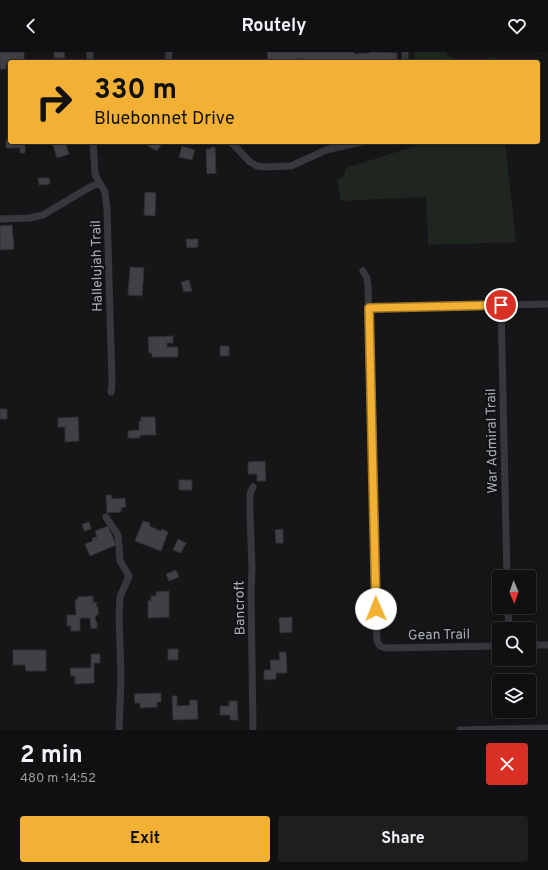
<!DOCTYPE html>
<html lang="en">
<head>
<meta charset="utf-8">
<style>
  :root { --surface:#101012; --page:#1e1e20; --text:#f1f3f6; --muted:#9c9d9f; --line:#303032; --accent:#f2b134 }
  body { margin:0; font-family:Overpass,sans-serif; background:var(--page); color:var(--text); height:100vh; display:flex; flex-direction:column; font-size:15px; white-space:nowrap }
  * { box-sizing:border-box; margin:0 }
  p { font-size:13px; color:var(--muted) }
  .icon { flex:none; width:22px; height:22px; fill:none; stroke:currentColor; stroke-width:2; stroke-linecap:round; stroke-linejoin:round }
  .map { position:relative; height:678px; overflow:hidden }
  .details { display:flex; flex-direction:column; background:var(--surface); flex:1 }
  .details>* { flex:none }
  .hud { position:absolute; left:8px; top:8px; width:532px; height:84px; border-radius:4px; box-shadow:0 2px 10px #0003,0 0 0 1px var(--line); background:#f2b134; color:#111; overflow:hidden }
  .needle { width:26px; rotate:178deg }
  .controls { position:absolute; left:492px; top:518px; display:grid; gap:8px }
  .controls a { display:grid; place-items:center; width:44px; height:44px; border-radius:4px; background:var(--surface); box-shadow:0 2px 10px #0003,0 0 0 1px var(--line); font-size:20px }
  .pin { position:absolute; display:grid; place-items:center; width:34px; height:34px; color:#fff; margin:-17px; border:2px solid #fff; border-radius:50%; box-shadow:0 1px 4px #0007 }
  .me { position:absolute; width:44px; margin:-22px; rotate:359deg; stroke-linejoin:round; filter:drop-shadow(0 0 3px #0008) }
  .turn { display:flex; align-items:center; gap:14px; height:84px; padding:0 20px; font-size:18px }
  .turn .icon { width:52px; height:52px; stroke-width:2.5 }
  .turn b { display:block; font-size:28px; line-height:34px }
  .round { display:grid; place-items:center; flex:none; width:42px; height:42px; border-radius:4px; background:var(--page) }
  .headline { display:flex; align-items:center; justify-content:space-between; height:68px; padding:0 20px }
  h1 { font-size:24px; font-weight:700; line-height:30px }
  .action { display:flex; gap:8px; margin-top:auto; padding:8px 20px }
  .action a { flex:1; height:46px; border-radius:4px; background:var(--accent); color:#111; font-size:16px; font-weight:700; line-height:46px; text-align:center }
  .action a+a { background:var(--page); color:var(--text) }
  header { display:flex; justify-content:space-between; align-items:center; height:52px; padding:0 20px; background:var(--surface); font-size:18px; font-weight:700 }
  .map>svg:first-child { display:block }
  .green { fill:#1e261f }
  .building { fill:#404145; stroke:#303034 }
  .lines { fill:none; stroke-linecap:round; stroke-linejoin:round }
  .minor { stroke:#37383d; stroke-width:7 }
  .route-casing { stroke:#9d7322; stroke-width:10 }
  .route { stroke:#f2b134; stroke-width:7 }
  .labels { text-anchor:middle; stroke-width:4; stroke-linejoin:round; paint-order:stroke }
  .street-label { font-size:14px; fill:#a8adb8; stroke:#111113 }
</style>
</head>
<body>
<header><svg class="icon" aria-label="back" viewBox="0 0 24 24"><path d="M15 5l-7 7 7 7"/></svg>Routely<svg class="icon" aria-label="heart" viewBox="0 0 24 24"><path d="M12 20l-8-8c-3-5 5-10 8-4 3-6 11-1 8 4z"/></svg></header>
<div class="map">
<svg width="548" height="678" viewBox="0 0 548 678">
  <rect width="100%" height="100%" fill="#161618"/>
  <path class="green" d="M 414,0 L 446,0 L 448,4 L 467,10 L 496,5 L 496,10 L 414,10 Z
    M 415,90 L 505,90 L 516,190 L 428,193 L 426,145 L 341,149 L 337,128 L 344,124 L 346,116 L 415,94 Z"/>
  <path class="building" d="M 0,0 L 24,0 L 24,8 L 11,9 L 10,12 L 6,13 L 6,17 L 0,17 Z
    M 54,0 L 64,0 L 65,6 L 54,6 Z
    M 267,0 L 354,0 L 354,2 L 370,1 L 370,0 L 397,1 L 397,10 L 318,10 L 318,8 L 303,8 L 303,7 L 297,7 L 297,9 L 295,10 L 268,10 Z
    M 6,87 L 10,87 L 10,90 L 25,90 L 25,101 L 20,101 L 20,96 L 6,96 Z
    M 52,90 L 65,90 L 69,102 L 57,106 Z
    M 150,90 L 163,90 L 157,99 L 148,94 Z
    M 182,94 L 195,98 L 192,108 L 179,105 Z
    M 215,95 L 216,121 L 207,122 L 206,97 L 210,97 L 210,96 Z
    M 38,126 L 49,126 L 50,132 L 39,133 Z
    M 145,140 L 156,141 L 155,164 L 144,163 Z
    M 12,173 L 14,197 L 0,198 L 0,174 Z
    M 186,187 L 198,187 L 198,195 L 187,196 Z
    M 130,215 L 144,216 L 142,244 L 128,243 Z
    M 189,228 L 192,239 L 184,240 L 181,230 Z
    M 173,284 L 173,291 L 167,291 L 167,295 L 178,295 L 178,305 L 152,305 L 152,301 L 149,301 L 148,285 Z
    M 220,294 L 229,294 L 229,304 L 220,304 Z
    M 0,357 L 7,357 L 7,367 L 0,367 Z
    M 78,365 L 79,389 L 65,390 L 65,375 L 58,375 L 58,366 Z
    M 141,365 L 155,365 L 156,383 L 140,383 L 140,386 L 128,386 L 128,379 L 139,378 L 139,369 L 141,369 Z
    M 265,409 L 266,429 L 257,429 L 257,422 L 248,422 L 248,410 Z
    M 179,428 L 192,428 L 192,438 L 179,438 Z
    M 106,443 L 111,443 L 112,447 L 125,446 L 126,455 L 121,456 L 121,460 L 107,461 Z
    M 143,469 L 150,471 L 149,474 L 161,479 L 162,477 L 168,480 L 161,499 L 135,489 Z
    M 89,470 L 91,477 L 84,479 L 82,472 Z
    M 108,474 L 116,493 L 90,504 L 85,492 L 93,489 L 92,486 L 97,485 L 95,479 Z
    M 283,477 L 283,491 L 276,491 L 275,478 Z
    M 178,487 L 186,491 L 181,501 L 173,498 Z
    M 176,518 L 179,525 L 169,529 L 166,522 Z
    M 169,539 L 169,565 L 148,566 L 148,549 L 151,549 L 151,544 L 156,544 L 156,540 Z
    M 93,544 L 93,551 L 96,550 L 97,552 L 96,555 L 98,555 L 98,563 L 96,563 L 95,566 L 96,570 L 97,570 L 97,576 L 91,577 L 90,566 L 80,566 L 80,579 L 71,579 L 71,574 L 67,574 L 67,563 L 76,563 L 75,548 L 78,547 L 78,545 Z
    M 292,565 L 292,580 L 280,581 L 279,566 Z
    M 168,597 L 178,597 L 178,608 L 168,608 Z
    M 13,598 L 46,598 L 46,619 L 26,619 L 25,613 L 13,613 Z
    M 279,600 L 286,600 L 287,621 L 276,621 L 276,627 L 264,628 L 264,618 L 271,618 L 270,608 L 280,608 Z
    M 91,602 L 100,602 L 100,611 L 94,611 L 94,631 L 75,632 L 75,624 L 71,624 L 70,616 L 91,616 Z
    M 161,641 L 161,650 L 157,650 L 157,655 L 140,656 L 140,651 L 135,651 L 134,642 Z
    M 172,644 L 177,644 L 177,654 L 190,653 L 189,648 L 197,648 L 198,667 L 173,668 Z
    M 229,649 L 237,649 L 238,668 L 230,668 L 230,663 L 220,663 L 220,654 L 229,654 Z"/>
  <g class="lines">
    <path class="minor" d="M 90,0 L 90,10
      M 405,0 L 405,10
      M 168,10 L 169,0
      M 93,90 L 95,122 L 98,128 L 105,140 L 107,157 L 112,331 L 111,340
      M 231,90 L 250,110 L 257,114 L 264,115 L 291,114 L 326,98 L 362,90
      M 0,167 L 30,166 L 43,163 L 90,135 L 100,131
      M 363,219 L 367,226 L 368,235 L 377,589 L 380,594 L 386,596 L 499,594
      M 501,253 L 507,525
      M 369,256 L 548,252
      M 106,465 L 118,483 L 120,509 L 129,524 L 120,545 L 119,564 L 121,626 L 119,678
      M 508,555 L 509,577
      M 529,593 L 548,593
      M 253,678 L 251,541 L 252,517 L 250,461 L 250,442 L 253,435
      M 460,678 L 548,676"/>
  </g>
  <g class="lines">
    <defs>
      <path id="route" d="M 376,557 L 369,256 L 501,253"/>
    </defs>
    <use href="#route" class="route-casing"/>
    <use href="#route" class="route"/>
  </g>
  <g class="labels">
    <g class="street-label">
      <text transform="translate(96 214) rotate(-91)" y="5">Hallelujah Trail</text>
      <text transform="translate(491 389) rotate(-91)" y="5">War Admiral Trail</text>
      <text transform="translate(239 556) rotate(-91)" y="5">Bancroft</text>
      <text transform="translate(439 582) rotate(-1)" y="5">Gean Trail</text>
    </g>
  </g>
</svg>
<div class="controls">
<a><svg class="needle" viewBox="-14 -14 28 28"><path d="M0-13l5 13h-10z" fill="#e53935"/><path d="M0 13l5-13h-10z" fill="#9c9d9f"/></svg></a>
<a><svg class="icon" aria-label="search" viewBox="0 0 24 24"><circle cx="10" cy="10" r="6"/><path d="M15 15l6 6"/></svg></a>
<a><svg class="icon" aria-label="layers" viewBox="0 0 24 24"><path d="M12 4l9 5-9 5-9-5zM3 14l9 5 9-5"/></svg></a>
</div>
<div class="pin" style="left:501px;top:253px;background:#d93025"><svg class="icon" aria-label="arrive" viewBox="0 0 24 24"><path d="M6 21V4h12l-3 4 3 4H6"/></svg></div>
<svg class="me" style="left:376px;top:557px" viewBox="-20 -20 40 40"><circle r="19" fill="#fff"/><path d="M0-13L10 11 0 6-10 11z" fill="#f2b134"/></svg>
<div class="hud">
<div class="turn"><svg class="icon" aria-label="right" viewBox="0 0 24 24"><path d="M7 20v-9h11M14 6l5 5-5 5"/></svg><div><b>330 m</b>Bluebonnet Drive</div></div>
</div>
</div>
<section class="details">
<div class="headline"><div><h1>2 min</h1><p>480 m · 14:52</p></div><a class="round" style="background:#d93025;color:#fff"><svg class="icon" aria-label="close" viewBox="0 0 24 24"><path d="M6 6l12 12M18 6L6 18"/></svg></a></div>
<div class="action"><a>Exit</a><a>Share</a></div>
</section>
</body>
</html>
